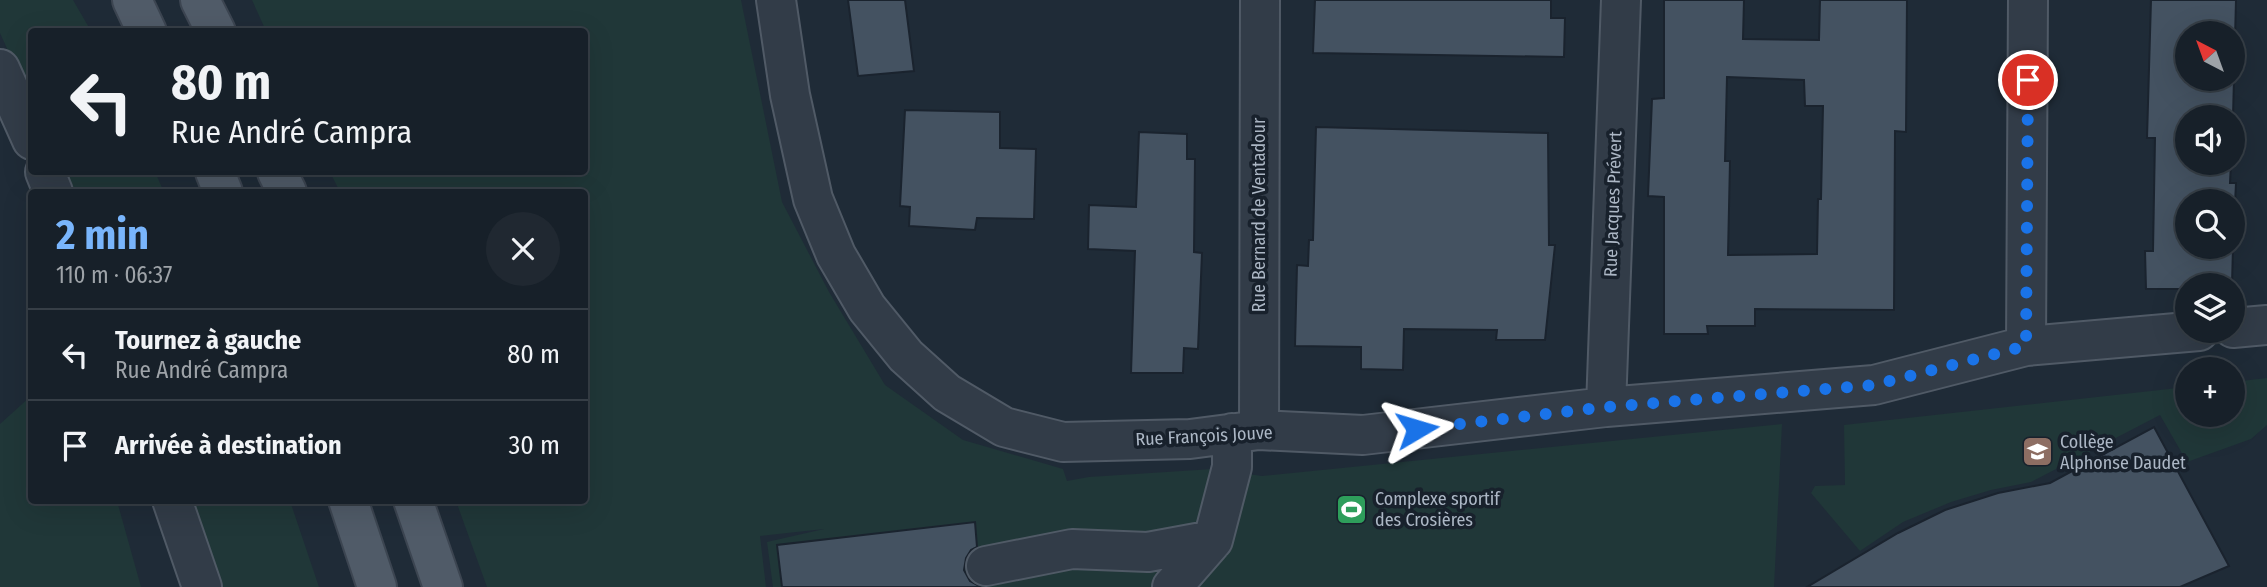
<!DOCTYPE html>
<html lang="fr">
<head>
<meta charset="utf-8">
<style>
  :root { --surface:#172029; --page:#202831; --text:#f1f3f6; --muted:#9ea3a8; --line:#363e46; --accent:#79b5fc }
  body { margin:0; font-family:"Fira Sans Condensed",sans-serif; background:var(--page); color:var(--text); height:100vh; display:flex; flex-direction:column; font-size:26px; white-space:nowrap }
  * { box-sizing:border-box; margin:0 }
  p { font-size:23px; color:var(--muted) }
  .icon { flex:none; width:38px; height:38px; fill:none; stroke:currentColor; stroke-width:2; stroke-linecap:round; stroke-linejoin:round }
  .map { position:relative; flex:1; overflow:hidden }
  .panel { position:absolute; left:28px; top:189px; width:560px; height:315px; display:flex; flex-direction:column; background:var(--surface); border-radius:7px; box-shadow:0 7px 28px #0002,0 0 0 2px var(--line) }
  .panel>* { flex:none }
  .banner { position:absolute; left:28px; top:28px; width:560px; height:147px; border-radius:7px; box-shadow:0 7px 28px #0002,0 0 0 2px var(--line); background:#172029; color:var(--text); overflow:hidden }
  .needle { width:46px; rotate:319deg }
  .buttons { position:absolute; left:2175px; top:21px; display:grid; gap:14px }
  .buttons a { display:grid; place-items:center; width:70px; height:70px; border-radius:50%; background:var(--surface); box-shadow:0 7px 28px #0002,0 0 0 2px var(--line); font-size:35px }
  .pin { position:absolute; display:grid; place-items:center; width:60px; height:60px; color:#fff; margin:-30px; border:4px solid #fff; border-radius:50%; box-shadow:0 2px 7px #0007 }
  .me { position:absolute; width:77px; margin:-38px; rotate:83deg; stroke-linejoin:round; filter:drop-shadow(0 0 5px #0008) }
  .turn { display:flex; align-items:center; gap:24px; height:147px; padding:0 28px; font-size:32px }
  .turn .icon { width:91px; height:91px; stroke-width:2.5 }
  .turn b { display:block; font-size:49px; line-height:60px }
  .round { display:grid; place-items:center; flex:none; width:74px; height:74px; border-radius:37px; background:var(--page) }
  .head { display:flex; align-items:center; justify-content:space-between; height:119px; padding:0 28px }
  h1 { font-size:42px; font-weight:700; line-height:52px; color:var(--accent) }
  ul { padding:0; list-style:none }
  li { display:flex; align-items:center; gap:21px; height:91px; padding:0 28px; border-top:2px solid var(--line) }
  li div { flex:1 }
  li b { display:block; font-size:26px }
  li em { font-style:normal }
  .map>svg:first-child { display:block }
  .green { fill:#203738 }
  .building { fill:#445261; stroke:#1a232e; stroke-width:2; fill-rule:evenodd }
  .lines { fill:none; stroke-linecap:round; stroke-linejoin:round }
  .minor-casing { stroke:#505a66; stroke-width:42 }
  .major-casing { stroke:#3c4551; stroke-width:42 }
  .minor { stroke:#323c48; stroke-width:38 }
  .major { stroke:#505b68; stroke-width:38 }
  .route { stroke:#1a73e8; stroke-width:12; stroke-dasharray:0 21.6 }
  .labels { text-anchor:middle; stroke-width:7; stroke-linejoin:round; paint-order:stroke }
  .street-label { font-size:18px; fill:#acb7c5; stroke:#18212c }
  .poi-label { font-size:18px; fill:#acb7c5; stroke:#18212c; text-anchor:start }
</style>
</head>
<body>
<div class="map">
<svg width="2267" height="587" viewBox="0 0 2267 587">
  <rect width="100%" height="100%" fill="#1f2b37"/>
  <path class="green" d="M 0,0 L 73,0 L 91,31 L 32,32 L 31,102 L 0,33 Z
    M 252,0 L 741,0 L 782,202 L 829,292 L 885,385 L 963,440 L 1063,469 L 1067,481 L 1089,477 L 1213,469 L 1262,476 L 1782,424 L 1774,587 L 773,587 L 767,542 L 824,529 L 760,536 L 766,587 L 487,587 L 456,501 L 584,500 L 584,192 L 340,192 L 330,172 L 584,172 L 584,32 L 266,31 Z
    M 62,172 L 155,172 L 164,192 L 71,192 Z
    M 2267,378 L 2267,425 L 2251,439 L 2187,462 L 2160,415 L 2031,482 L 1991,490 L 1951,502 L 1903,522 L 1860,551 L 1811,493 L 1815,486 L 1845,485 L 1844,425 L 2187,387 L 2188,415 L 2233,415 L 2233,382 Z
    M 31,396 L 32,500 L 117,501 L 141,587 L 0,587 L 0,424 Z
    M 188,501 L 290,501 L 319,587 L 217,587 Z"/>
  <path class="building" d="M 848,0 L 905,0 L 914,71 L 858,76 Z
    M 1315,0 L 1551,0 L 1551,18 L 1565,18 L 1564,57 L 1313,53 Z
    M 1664,0 L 1744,0 L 1743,39 L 1819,40 L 1820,0 L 1907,0 L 1906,132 L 1895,131 L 1894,310 L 1755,309 L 1755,326 L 1707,326 L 1708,334 L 1664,334 L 1664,197 L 1648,196 L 1652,99 L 1664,98 ZM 1727,77 L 1804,80 L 1805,106 L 1823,106 L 1821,199 L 1818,199 L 1817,254 L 1728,255 L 1730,161 L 1725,161 Z
    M 2151,0 L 2236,0 L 2233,117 L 2188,117 L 2188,163 L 2231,163 L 2230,183 L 2236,183 L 2233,245 L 2233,201 L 2188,201 L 2188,247 L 2233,247 L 2232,285 L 2188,285 L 2188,289 L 2146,289 L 2145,251 L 2153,251 L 2155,138 L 2147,138 ZM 2188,33 L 2233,33 L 2233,79 L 2188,79 Z
    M 905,110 L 1000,112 L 1000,148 L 1036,149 L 1034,219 L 977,218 L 975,230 L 909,226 L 910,207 L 900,206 Z
    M 1316,127 L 1548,133 L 1549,245 L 1555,245 L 1545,340 L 1496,340 L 1497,330 L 1404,329 L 1403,370 L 1361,369 L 1361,347 L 1295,346 L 1297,265 L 1308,266 L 1309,240 L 1313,240 Z
    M 1139,132 L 1187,134 L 1187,159 L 1195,159 L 1194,252 L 1202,253 L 1198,349 L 1184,348 L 1183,373 L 1131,373 L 1135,251 L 1088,249 L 1089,205 L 1136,207 Z
    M 2154,427 L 2229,566 L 2180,587 L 1807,587 L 1898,533 L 1945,510 L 1998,493 L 2050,483 Z
    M 975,522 L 977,547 L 971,550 L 966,558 L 964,570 L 970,581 L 981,587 L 782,587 L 777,545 Z"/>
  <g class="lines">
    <defs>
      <path id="minor" d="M 776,0 L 790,95 L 813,199 L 836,255 L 867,308 L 906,356 L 947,393 L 1004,427 L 1063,442 L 1190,439 L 1259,430 L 1363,435 L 1606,407 L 1874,385 L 2026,346 L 2199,331
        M 0,69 L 32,140
        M 45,172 L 53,192
        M 2233,328 L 2267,325
        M 2026,346 L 2028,0
        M 1606,407 L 1621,0
        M 1259,430 L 1260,0
        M 172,500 L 202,587
        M 986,566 L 1072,549 L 1148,552 L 1213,540
        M 1172,587 L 1213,540 L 1232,467 L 1232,433"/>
      <path id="major" d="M 132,0 L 147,32
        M 200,0 L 216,32
        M 215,172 L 223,192
        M 277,172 L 287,192
        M 348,500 L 377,587
        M 413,500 L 443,587"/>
    </defs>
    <use href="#minor" class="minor-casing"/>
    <use href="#major" class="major-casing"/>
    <use href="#minor" class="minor"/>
    <use href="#major" class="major"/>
  </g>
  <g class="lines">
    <path class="route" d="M 1417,429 L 1606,407 L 1874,385 L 2026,346 L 2028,80"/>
  </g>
  <defs>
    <symbol id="school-square" viewBox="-11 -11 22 22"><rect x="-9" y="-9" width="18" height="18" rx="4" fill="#8d6e63" stroke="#18212c"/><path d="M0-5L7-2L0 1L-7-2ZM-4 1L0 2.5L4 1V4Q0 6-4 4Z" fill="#fff"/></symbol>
    <symbol id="stadium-square" viewBox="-11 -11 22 22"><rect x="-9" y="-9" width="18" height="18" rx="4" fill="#2e9e5b" stroke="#18212c"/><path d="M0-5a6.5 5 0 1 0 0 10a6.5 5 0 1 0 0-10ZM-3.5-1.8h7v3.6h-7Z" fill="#fff"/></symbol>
  </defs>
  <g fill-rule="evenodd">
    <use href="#school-square" x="2020" y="434" width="35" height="35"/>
    <use href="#stadium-square" x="1334" y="492" width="35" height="35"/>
  </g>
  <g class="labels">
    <g class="street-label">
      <text transform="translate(1613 204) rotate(-88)" y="6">Rue Jacques Prévert</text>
      <text transform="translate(1259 215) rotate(-90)" y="6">Rue Bernard de Ventadour</text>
      <text transform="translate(1204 436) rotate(-3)" y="6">Rue François Jouve</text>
    </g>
    <g class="poi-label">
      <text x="2060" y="448">Collège<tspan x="2060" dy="21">Alphonse Daudet</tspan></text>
      <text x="1375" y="505">Complexe sportif<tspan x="1375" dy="21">des Crosières</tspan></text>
    </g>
  </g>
</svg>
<div class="buttons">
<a><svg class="needle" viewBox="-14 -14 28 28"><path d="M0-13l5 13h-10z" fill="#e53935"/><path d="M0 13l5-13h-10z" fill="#9ea3a8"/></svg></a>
<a><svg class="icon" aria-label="sound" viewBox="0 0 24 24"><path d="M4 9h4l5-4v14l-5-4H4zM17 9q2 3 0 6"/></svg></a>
<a><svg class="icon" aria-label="search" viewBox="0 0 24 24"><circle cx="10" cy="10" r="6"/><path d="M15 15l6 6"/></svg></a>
<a><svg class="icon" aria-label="layers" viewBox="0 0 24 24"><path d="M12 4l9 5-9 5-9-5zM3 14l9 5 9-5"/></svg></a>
<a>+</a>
</div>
<div class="pin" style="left:2028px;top:80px;background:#d93025"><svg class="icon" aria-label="arrive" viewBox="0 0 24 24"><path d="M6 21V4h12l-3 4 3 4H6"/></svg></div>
<svg class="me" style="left:1417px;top:429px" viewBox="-20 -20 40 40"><path d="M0-17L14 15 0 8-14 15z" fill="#1a73e8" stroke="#fff" stroke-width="4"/></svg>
<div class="banner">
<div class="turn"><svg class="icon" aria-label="left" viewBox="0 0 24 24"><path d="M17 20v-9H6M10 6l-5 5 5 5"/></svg><div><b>80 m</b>Rue André Campra</div></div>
</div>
<section class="panel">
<div class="head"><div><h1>2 min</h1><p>110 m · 06:37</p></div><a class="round"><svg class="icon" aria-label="close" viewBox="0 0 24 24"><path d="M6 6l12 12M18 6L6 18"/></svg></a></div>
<ul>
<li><svg class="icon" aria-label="left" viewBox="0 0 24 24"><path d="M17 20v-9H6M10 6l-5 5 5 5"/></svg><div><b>Tournez à gauche</b><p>Rue André Campra</p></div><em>80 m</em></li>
<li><svg class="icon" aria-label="arrive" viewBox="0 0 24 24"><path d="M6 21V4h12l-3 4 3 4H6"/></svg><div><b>Arrivée à destination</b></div><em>30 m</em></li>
</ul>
</section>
</div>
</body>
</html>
